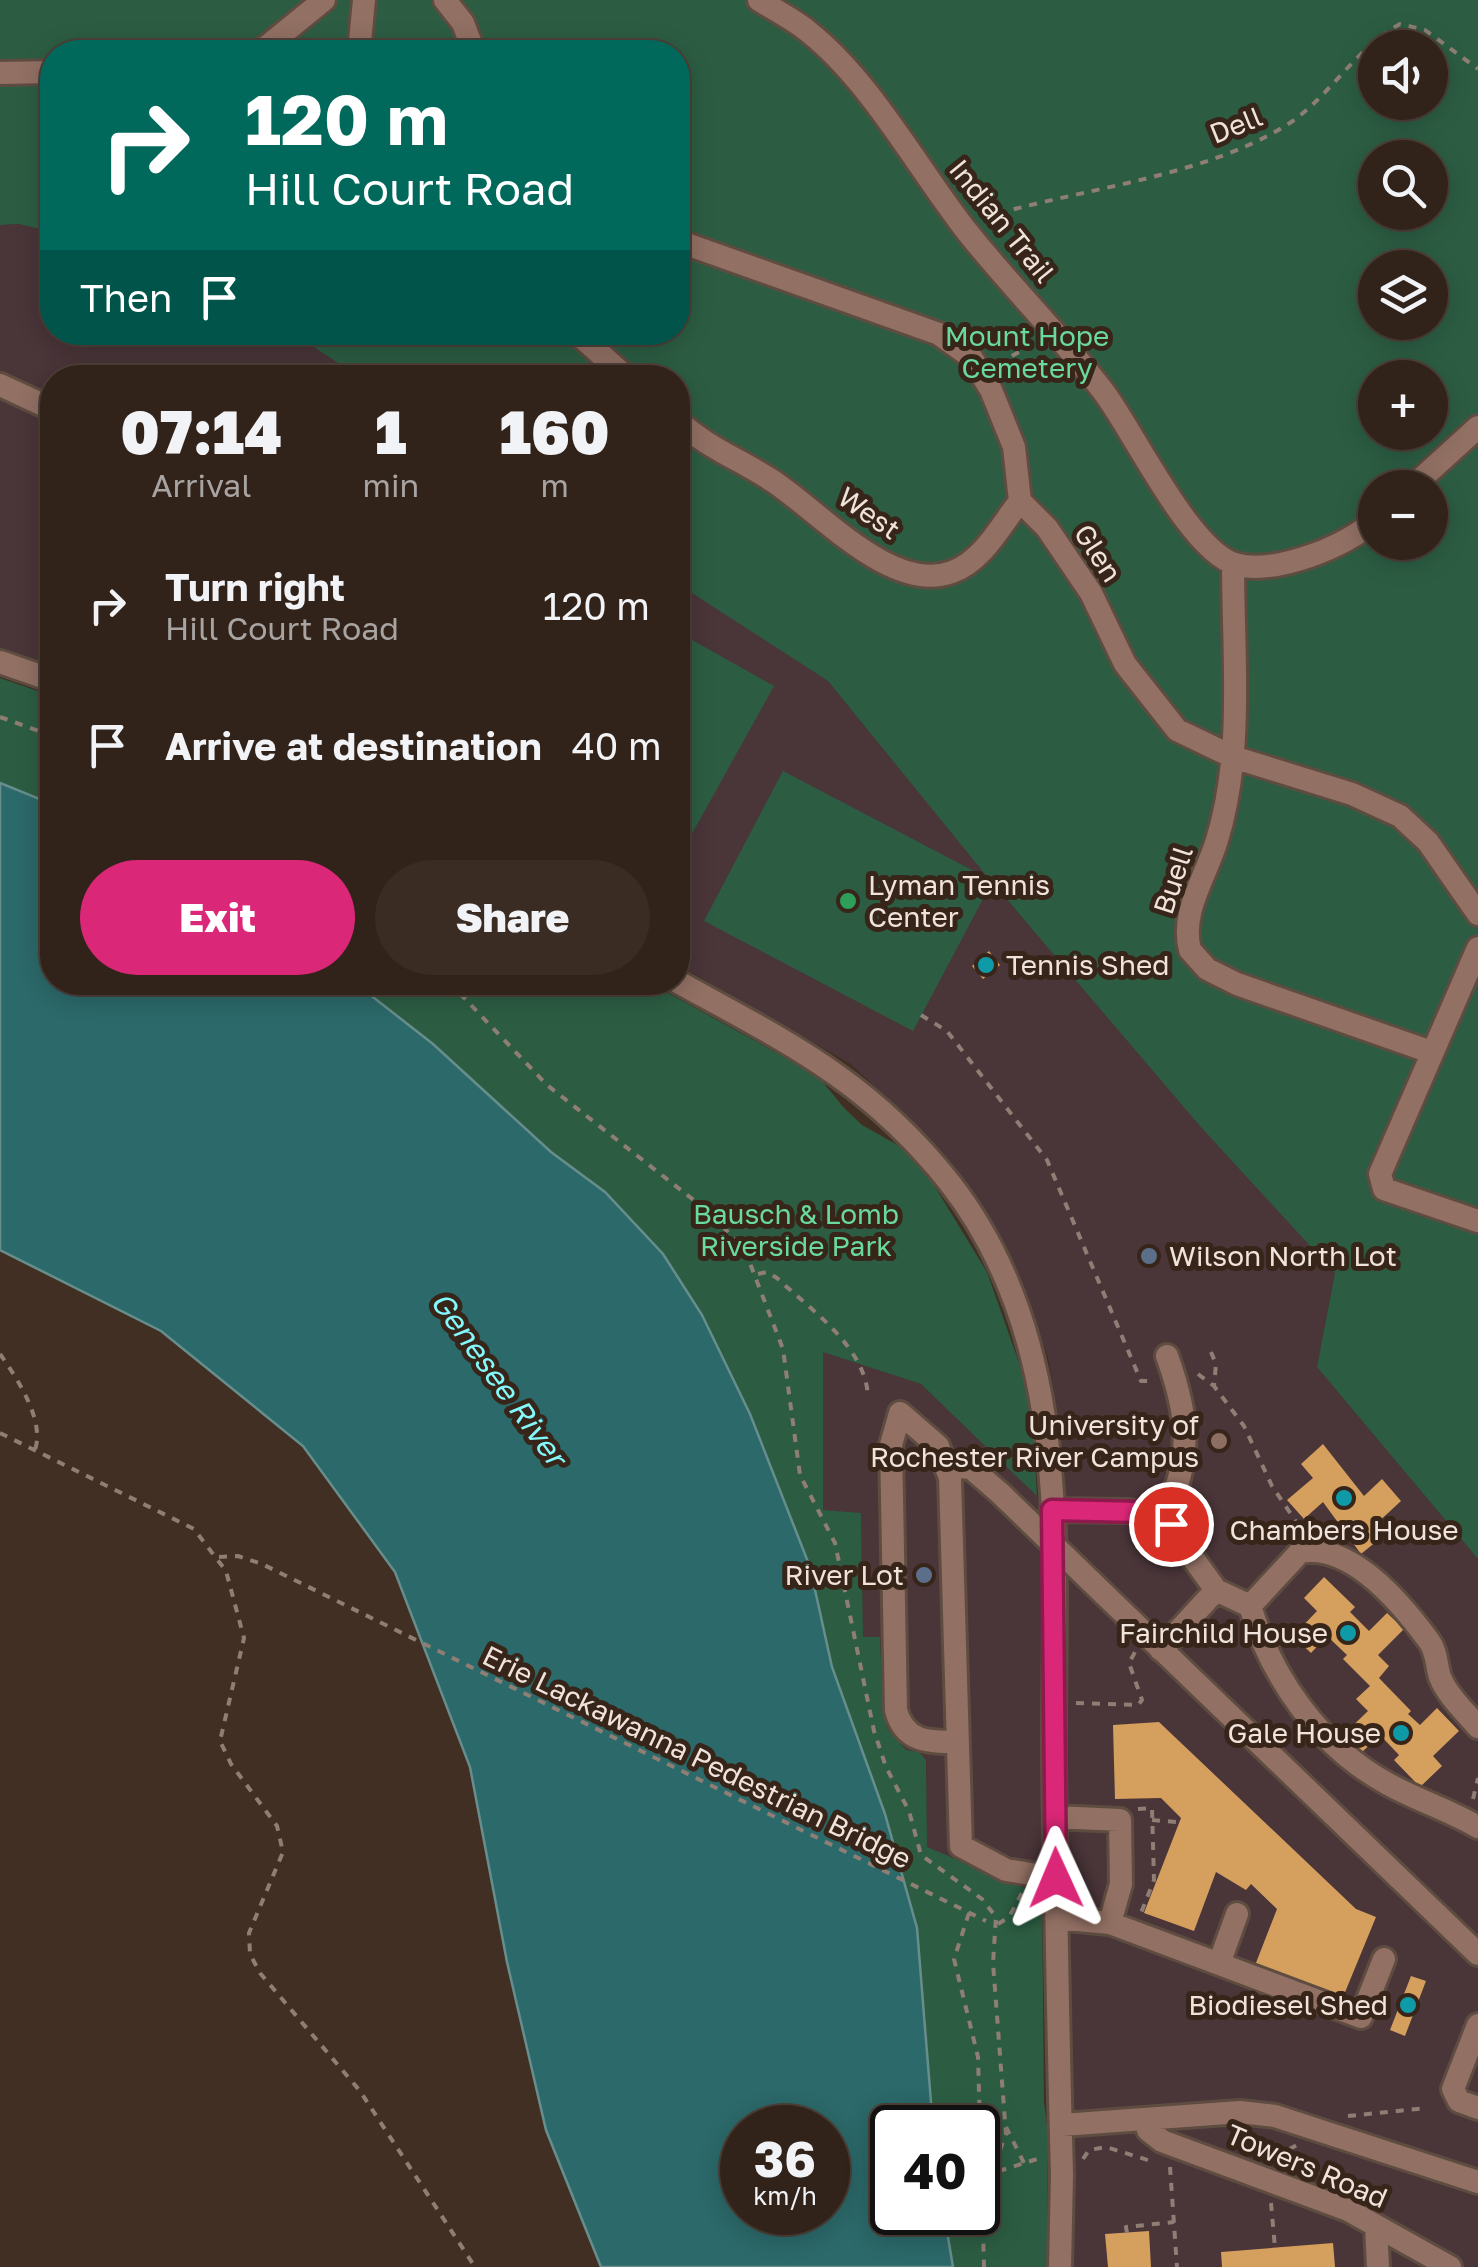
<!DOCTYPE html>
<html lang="en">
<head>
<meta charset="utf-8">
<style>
  :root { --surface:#32231a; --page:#3a2b23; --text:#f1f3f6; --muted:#a8a4a2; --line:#4d4039; --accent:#db2777 }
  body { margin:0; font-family:"Golos Text",sans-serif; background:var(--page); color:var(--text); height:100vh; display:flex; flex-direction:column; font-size:38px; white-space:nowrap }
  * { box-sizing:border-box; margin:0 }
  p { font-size:32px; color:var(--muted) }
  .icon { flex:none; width:55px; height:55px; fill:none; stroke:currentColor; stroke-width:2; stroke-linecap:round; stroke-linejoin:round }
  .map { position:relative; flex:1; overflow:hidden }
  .side { position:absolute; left:40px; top:365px; width:650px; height:630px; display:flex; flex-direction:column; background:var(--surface); border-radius:40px; box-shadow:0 5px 25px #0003,0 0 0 2px var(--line) }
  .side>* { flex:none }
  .banner { position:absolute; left:40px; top:40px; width:650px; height:305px; border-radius:40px; box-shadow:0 5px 25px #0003,0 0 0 2px var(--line); background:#00695c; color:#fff; overflow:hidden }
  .buttons { position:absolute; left:1358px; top:30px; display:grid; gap:20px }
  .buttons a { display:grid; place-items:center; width:90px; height:90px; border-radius:50%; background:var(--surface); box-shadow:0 5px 25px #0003,0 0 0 2px var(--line); font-size:50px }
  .speed { position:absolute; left:720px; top:2105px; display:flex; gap:20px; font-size:50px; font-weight:700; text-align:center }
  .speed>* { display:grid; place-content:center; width:130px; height:130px; border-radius:50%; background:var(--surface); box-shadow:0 5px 25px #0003,0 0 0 2px var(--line); line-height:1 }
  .speed small { font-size:25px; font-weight:400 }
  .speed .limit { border:5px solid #111; border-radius:15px; background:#fff; color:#111 }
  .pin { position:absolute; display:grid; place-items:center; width:85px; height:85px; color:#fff; margin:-42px; border:5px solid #fff; border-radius:50%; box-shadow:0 2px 10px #0007 }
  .me { position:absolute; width:110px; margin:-55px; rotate:359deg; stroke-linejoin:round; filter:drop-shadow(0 0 8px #0008) }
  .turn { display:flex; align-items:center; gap:35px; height:210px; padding:0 40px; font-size:45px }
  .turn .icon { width:130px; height:130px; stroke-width:2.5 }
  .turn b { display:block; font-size:70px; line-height:85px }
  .then { display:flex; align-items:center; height:95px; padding:0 40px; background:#0003; gap:20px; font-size:38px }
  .eta { display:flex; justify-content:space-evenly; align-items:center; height:170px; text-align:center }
  .eta b { font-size:60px; font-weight:800; line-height:70px }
  .action { display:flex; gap:20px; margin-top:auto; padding:20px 40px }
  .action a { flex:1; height:115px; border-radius:60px; background:var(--accent); color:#fff; font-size:40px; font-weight:800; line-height:115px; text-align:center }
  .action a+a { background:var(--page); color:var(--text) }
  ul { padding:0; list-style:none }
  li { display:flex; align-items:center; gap:30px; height:140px; padding:0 40px }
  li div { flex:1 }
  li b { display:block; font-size:38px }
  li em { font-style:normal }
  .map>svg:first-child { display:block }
  .education { fill:#4a3539 }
  .green { fill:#2c5d43; fill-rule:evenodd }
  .water { fill:#2c696a; stroke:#678e8c; stroke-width:2.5; fill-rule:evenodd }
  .building { fill:#d59f5e }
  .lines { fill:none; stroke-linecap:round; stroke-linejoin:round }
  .minor-casing { stroke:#5e4c40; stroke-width:28 }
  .path { stroke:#8e7e74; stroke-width:4; stroke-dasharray:8 8; stroke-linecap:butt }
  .minor { stroke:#927064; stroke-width:22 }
  .minor-bridge-casing { stroke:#5e4c40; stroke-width:28; stroke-linecap:butt }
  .minor-bridge { stroke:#927064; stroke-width:22 }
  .route-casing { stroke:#8e194d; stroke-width:25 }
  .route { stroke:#db2777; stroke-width:18 }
  .leisure-dot { fill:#2e9e5b; stroke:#382519; stroke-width:4 }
  .culture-dot { fill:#0f9aa8; stroke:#382519; stroke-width:4 }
  .service-dot { fill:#5c6f8a; stroke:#382519; stroke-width:4 }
  .education-dot { fill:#8d6e63; stroke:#382519; stroke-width:4 }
  .labels { text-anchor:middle; stroke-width:10; stroke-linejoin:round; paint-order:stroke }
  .street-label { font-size:28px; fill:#f0e3db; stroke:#382519 }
  .park-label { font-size:28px; fill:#69d99e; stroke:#382519 }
  .poi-label { font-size:28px; fill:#f0e3db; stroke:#382519; text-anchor:end }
  .water-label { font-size:30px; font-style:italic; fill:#83f9fc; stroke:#382519 }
</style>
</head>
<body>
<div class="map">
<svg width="1478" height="2267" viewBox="0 0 1478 2267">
  <rect width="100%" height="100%" fill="#422f23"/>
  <path class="education" d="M 19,224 L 52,232 L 52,332 L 296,333 L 364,377 L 52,378 L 52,666 L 0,648 L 0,225 Z
    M 678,582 L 828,681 L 1017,912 L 1335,1273 L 1317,1367 L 1478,1559 L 1478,2267 L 1070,2267 L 1070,1907 L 927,1847 L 926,1760 L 919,1752 L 906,1750 L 887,1728 L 880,1637 L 863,1637 L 861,1514 L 823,1510 L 822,1351 L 921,1384 L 1065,1522 L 1065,1467 L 1049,1360 L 1009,1254 L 977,1198 L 938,1147 L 851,1064 L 678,965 Z"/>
  <path class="green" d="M 0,0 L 1478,0 L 1478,1559 L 1317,1367 L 1335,1273 L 1200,1126 L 992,882 L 913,1031 L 704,921 L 783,771 L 989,879 L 828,681 L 678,584 L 678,378 L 359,377 L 293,333 L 678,332 L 678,52 L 52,52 L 52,232 L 19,224 L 0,225 ZM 1375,48 L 1430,48 L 1430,102 L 1375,102 ZM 1375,158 L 1430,158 L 1430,212 L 1375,212 ZM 1375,268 L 1430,268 L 1430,322 L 1375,322 ZM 1375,378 L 1430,378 L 1430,432 L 1375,432 ZM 1375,488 L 1430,488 L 1430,542 L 1375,542 Z
    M 678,632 L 774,686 L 678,859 Z
    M 0,678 L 52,696 L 52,804 L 0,783 Z
    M 355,983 L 650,983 L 817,1075 L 844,1108 L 862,1125 L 901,1147 L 932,1182 L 987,1272 L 1023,1374 L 1033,1427 L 1037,1496 L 921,1384 L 823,1352 L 823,1510 L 861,1513 L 863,1637 L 880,1637 L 883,1709 L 887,1728 L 906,1750 L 919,1752 L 926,1760 L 927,1847 L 1042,1895 L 1044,2102 L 1048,2133 L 1047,2267 L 953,2267 L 944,2213 L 978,2212 L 978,2128 L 933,2127 L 925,2012 L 832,1667 L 810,1567 L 750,1413 L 702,1315 L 663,1254 L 605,1192 L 551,1152 L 433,1044 Z"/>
  <path class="water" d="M 0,783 L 52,804 L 52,982 L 355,983 L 433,1044 L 551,1152 L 605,1192 L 663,1254 L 702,1315 L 750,1414 L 810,1567 L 832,1667 L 885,1814 L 917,1928 L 933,2127 L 892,2128 L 892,2212 L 944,2213 L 953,2267 L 601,2267 L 546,2130 L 507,1962 L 470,1767 L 395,1572 L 303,1446 L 161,1331 L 0,1250 ZM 742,2128 L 828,2128 L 828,2212 L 742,2212 Z"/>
  <path class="building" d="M 989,951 L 1000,965 L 983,979 L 972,966 Z
    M 1323,1444 L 1364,1496 L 1382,1479 L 1401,1501 L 1374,1526 L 1383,1536 L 1361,1554 L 1323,1502 L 1304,1519 L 1287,1500 L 1313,1478 L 1301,1464 Z
    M 1324,1577 L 1355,1607 L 1350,1612 L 1369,1631 L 1387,1613 L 1404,1629 L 1378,1655 L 1389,1666 L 1379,1678 L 1411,1711 L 1408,1714 L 1420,1725 L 1437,1708 L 1459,1731 L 1433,1756 L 1442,1766 L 1420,1787 L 1394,1760 L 1399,1755 L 1380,1735 L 1361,1753 L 1343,1735 L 1368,1711 L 1356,1699 L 1370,1686 L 1343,1659 L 1347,1655 L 1327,1636 L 1311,1653 L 1293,1636 L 1317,1611 L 1304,1598 Z
    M 1159,1722 L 1356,1909 L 1376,1917 L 1341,2002 L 1254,1968 L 1277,1909 L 1251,1884 L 1246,1890 L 1216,1872 L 1194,1931 L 1144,1913 L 1181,1818 L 1161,1798 L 1115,1799 L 1113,1725 Z
    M 1411,1976 L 1426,1981 L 1405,2036 L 1390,2030 Z
    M 1149,2231 L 1151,2267 L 1108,2267 L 1105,2234 Z
    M 1333,2243 L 1335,2267 L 1222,2267 L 1221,2252 Z"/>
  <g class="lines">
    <defs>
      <path id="minor" d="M 445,0 L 463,23 L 474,52
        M 759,0 C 776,11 795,20 810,33 C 871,82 917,167 965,229 C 1009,285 1060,335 1103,391 C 1133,430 1189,550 1235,564 C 1273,576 1348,546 1375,520
        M 260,52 L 324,0
        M 359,52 L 364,0
        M 0,73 L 52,72
        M 678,241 L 939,334 L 971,357 L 991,390 L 1014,447 L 1020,501 L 1047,528 L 1091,593 L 1125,664 L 1177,730 L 1233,757 L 1352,794 L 1400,816 L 1428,842 L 1478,914
        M 396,332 L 431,332
        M 576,332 L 627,378
        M 0,385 L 52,409
        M 678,421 C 708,448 735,457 768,478 C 816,507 890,595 952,572 C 983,561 1001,525 1020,501
        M 1411,488 L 1478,427
        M 1233,564 C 1233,654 1244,753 1217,840 C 1206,877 1180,912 1190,950 L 1207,969 L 1237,984 L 1431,1052
        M 0,662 L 52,680
        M 1478,948 L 1380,1174 L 1384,1189 L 1478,1221
        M 678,982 C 787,1042 869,1081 949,1182 C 1079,1347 1052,1569 1054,1765 C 1056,1902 1058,2038 1062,2174 L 1060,2267
        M 949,1466 L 971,1468 L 1001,1494
        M 1052,1510 L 1129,1511 L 1164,1518 L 1216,1590 L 1250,1606
        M 1164,1518 C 1193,1458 1189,1417 1167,1356
        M 1104,1594 L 1478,1954
        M 1250,1606 L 1300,1552 C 1351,1542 1402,1604 1429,1641 C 1437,1652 1436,1664 1440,1677 C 1447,1695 1465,1712 1478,1727
        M 1250,1606 C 1272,1679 1320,1747 1388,1784 C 1417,1800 1449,1810 1478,1827
        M 1161,1650 L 1216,1590
        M 957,1742 C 928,1742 904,1742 896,1710 L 891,1445 L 900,1413 L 938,1446 L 950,1478 L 961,1846 L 1006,1870 L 1056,1878
        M 1055,1817 L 1120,1820 L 1121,1884 L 1110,1923
        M 1056,1918 L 1110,1923 L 1361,2017 L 1384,1959
        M 1220,1961 L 1237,1914
        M 1478,2025 L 1453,2089 L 1459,2101 L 1478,2108
        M 1146,2121 L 1148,2130 L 1162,2141 L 1348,2210 L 1450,2267
        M 1062,2125 L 1240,2112 L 1275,2116 L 1478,2182
        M 1376,2226 L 1378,2267"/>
    </defs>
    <use href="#minor" class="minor-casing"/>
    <path class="path" d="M 985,223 L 1011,210 C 1098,187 1209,173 1285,126 C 1328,100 1353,50 1400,24 L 1425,30 L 1478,69
      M 998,364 L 1033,344
      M 0,717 L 52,736
      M 449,982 L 547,1085 L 714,1216 L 746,1253 L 783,1349 L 800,1475 L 835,1543 L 874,1731 L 886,1767 L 909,1811 L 921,1855 L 982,1899 L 996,1917 L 993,1963 L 1006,2134 L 1000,2150 L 983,2167
      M 921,1015 L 947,1031 L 1047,1160 L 1141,1381 L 1151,1381
      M 758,1274 L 767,1272 L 777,1278 C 811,1310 866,1347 868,1397
      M 1211,1352 L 1216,1364 L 1214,1386 L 1244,1426 L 1272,1486 L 1303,1532
      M 0,1354 C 17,1378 45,1420 35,1450
      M 1198,1374 L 1214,1386
      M 0,1433 L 194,1529 L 226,1571 L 244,1638 L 220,1741 L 231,1764 L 277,1826 L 283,1852 L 249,1933 L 250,1954 L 260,1973 L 360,2091 L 475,2267
      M 1333,1526 L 1341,1535
      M 219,1557 L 238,1556 L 262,1564 L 986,1921
      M 1076,1703 L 1138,1705 L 1142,1700 L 1129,1663 L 1135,1652
      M 1473,1799 L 1478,1778
      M 1138,1809 L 1152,1808 L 1154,1880 L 1141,1913
      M 1152,1820 L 1177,1822
      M 969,1913 L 954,1959 L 978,2057 L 984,2267
      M 998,1924 L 1009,1917 L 1022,1893
      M 1348,2116 L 1427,2108
      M 1006,2127 L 1024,2163
      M 1275,2157 L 1297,2145
      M 1083,2159 L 1089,2150 L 1106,2147 L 1151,2161
      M 983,2167 L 999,2171 L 1040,2158
      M 1170,2167 L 1177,2267
      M 1271,2203 L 1275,2248
      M 1127,2233 L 1126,2227 L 1174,2222"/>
    <use href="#minor" class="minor"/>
    <defs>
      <path id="minor-bridge" d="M 1001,1494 L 1104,1594"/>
    </defs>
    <use href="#minor-bridge" class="minor-bridge-casing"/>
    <use href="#minor-bridge" class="minor-bridge"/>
  </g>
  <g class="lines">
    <defs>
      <path id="route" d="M 1056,1878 L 1052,1510 L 1140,1512 L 1171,1524"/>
    </defs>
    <use href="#route" class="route-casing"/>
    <use href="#route" class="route"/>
  </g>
  <circle class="leisure-dot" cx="848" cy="901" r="10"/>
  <g class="culture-dot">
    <circle cx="986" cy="965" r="10"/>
    <circle cx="1344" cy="1498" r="10"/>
    <circle cx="1348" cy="1633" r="10"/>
    <circle cx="1401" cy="1733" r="10"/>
    <circle cx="1408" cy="2005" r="10"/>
  </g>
  <g class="service-dot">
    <circle cx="1149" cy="1256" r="10"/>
    <circle cx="924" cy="1575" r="10"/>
  </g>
  <circle class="education-dot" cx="1219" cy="1441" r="10"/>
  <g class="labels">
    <g class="street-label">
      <text transform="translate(1236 125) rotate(-22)" y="10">Dell</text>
      <text transform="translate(1002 221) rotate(51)" y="10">Indian Trail</text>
      <text transform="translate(869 513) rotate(35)" y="10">West</text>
      <text transform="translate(1098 553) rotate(57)" y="10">Glen</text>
      <text transform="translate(1173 880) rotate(-72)" y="10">Buell</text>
      <text transform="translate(697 1757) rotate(26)" y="10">Erie Lackawanna Pedestrian Bridge</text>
      <text transform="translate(1307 2166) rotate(23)" y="10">Towers Road</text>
    </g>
    <g class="park-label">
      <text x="1027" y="346">Mount Hope<tspan x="1027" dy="32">Cemetery</tspan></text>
      <text x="796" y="1224">Bausch &amp; Lomb<tspan x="796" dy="32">Riverside Park</tspan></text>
    </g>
    <g class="poi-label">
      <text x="868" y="895" text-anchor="start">Lyman Tennis<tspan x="868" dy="32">Center</tspan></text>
      <text x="1006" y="975" text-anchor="start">Tennis Shed</text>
      <text x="1169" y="1266" text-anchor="start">Wilson North Lot</text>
      <text x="1199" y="1435">University of<tspan x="1199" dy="32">Rochester River Campus</tspan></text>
      <text x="1344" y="1540" text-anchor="middle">Chambers House</text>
      <text x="904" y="1585">River Lot</text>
      <text x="1328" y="1643">Fairchild House</text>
      <text x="1381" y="1743">Gale House</text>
      <text x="1388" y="2015">Biodiesel Shed</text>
    </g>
    <g class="water-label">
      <text transform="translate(498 1379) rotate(54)" y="10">Genesee River</text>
    </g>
  </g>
</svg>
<div class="buttons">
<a><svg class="icon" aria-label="sound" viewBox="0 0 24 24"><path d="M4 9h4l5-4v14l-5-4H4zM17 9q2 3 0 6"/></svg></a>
<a><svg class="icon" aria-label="search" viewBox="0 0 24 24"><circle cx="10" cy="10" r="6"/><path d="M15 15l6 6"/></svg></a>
<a><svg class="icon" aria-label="layers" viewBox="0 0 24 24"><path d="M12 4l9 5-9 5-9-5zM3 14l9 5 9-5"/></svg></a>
<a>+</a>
<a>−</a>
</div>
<div class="speed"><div>36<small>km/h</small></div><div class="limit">40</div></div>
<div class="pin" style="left:1171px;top:1524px;background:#d93025"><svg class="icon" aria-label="arrive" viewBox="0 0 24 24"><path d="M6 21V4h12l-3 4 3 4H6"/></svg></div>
<svg class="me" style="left:1056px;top:1878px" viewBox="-20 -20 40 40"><path d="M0-17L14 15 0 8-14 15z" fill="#db2777" stroke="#fff" stroke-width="4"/></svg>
<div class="banner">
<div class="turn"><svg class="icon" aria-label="right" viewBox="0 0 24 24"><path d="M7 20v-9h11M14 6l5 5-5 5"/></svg><div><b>120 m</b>Hill Court Road</div></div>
<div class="then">Then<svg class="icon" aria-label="arrive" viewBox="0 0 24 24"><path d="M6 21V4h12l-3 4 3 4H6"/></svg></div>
</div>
<section class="side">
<div class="eta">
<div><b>07:14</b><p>Arrival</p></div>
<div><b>1</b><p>min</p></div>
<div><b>160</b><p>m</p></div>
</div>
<ul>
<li><svg class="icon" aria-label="right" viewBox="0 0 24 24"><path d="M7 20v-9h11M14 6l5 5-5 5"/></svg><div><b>Turn right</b><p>Hill Court Road</p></div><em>120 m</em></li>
<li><svg class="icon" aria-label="arrive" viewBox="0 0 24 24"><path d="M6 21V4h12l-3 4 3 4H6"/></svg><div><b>Arrive at destination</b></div><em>40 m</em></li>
</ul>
<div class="action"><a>Exit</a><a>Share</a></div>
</section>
</div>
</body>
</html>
